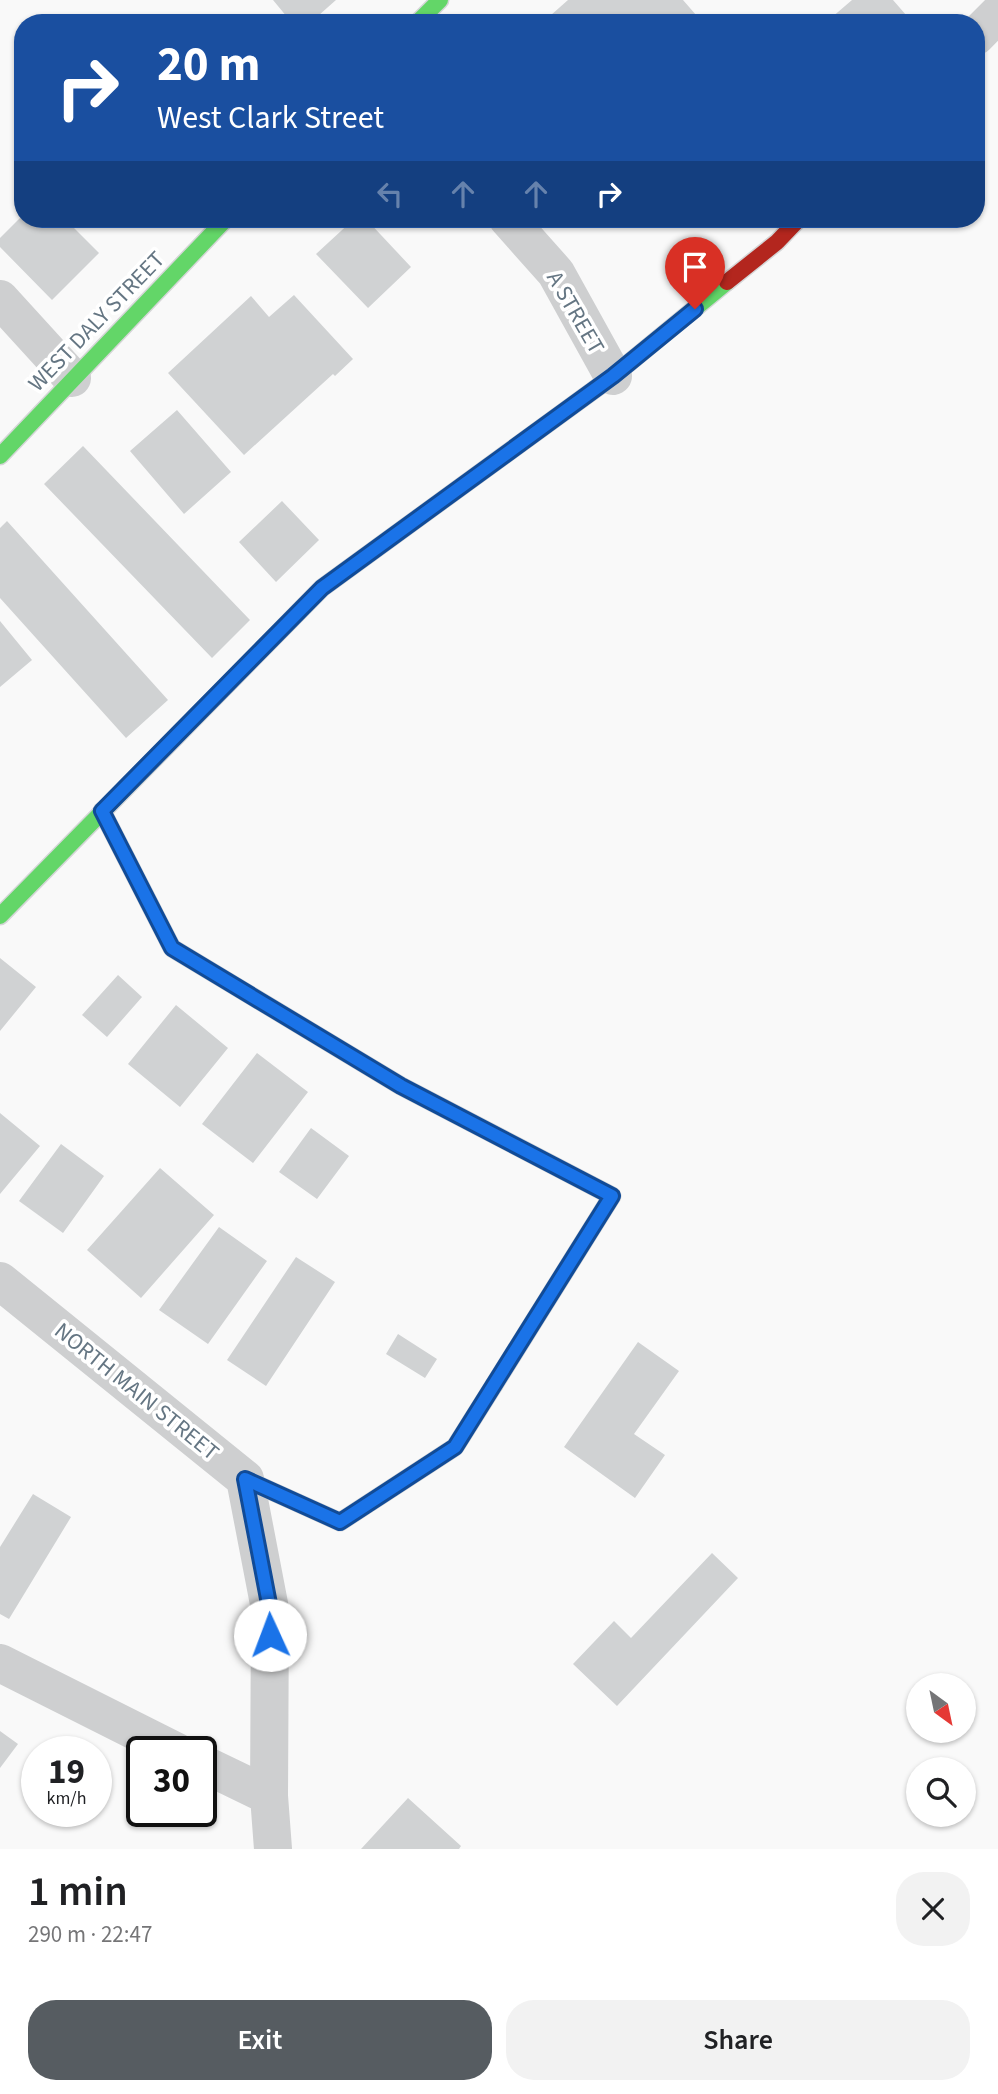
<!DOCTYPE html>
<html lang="en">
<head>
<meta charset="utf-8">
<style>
  :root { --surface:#fff; --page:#f2f2f2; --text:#202124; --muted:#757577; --accent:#565c61 }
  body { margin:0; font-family:"Source Sans 3",sans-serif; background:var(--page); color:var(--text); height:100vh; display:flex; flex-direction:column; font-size:26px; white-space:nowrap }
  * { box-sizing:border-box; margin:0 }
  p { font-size:23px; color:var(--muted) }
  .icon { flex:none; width:38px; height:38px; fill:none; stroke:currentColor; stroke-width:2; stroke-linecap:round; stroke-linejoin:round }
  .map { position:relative; height:1849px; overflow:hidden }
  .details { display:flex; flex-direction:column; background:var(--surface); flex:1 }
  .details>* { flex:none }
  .top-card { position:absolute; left:14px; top:14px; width:971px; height:214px; border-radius:28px; box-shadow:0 2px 5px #0004; background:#1a4fa0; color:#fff; overflow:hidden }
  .needle { width:46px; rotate:147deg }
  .buttons { position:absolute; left:906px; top:1673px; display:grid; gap:14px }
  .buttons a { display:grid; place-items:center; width:70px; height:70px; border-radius:50%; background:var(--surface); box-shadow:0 2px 5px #0004; font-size:35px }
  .speed { position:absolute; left:21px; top:1736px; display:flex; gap:14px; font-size:35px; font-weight:700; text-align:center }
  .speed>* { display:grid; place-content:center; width:91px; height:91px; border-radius:50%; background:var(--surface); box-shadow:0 2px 5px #0004; line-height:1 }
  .speed small { font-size:18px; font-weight:400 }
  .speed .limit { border:4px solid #111; border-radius:10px; background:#fff; color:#111 }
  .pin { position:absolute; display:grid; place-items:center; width:60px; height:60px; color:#fff; margin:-72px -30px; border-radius:50% 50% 50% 0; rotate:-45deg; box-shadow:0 0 7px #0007 }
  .pin .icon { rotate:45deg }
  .me { position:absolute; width:77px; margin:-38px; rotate:358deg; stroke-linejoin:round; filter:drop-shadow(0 0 5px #0008) }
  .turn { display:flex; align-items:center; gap:24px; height:147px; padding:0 28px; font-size:32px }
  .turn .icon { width:91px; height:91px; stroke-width:2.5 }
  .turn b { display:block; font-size:49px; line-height:60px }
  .lanes { display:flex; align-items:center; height:66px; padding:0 28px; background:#0003; justify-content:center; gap:35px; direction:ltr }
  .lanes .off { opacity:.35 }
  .round { display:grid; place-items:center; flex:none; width:74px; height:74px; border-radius:28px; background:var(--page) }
  .head { display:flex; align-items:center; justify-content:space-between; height:119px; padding:0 28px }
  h1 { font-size:42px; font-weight:600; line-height:52px }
  .cta { display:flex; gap:14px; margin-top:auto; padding:14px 28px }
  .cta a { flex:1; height:80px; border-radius:28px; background:var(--accent); color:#fff; font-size:28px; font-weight:600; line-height:80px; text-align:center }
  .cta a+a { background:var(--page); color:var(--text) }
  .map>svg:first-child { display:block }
  .building { fill:#d0d2d3 }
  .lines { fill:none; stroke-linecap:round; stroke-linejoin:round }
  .fast-casing { stroke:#d5d6d7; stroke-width:19 }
  .jam-casing { stroke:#d5d6d7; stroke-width:19 }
  .street { stroke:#cecfd0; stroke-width:38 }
  .fast { stroke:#63d668; stroke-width:16 }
  .jam { stroke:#b3261e; stroke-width:16 }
  .route-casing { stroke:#114b97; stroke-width:18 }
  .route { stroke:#1a73e8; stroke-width:12 }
  .labels { text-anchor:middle; stroke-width:7; stroke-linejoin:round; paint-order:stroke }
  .street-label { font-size:23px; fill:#657683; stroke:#fff }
</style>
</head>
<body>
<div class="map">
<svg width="998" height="1849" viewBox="0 0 998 1849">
  <rect width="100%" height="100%" fill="#f9f9f9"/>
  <path class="building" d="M 273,0 L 336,0 L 310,23 L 292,23 Z
    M 568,0 L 683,0 L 703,23 L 542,23 Z
    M 852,0 L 893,0 L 913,23 L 835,23 L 831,18 Z
    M 23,215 L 23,219 L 65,219 L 99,253 L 52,300 L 0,247 L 0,238 Z
    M 354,219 L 366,219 L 411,267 L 368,308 L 316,254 Z
    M 294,295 L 353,359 L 335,376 L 333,374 L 244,455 L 168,373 L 251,296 L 269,317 Z
    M 177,410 L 231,472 L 184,514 L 130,451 Z
    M 83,446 L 250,620 L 212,658 L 44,484 Z
    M 282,501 L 319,540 L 276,582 L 239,542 Z
    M 7,521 L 168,700 L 126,738 L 0,598 L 0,528 Z
    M 0,621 L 32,660 L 0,687 Z
    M 0,958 L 36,987 L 0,1031 Z
    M 118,975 L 142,997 L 107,1037 L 82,1015 Z
    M 176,1005 L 228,1048 L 180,1107 L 128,1064 Z
    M 257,1053 L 308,1092 L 253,1163 L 202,1124 Z
    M 0,1113 L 40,1146 L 0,1194 Z
    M 311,1128 L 349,1156 L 317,1199 L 279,1172 Z
    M 61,1144 L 104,1176 L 63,1233 L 19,1201 Z
    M 160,1168 L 214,1215 L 141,1298 L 87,1250 Z
    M 219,1227 L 267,1261 L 208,1344 L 159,1310 Z
    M 296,1257 L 335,1282 L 266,1386 L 227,1360 Z
    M 398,1334 L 437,1359 L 425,1378 L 386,1354 Z
    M 638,1342 L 679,1371 L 634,1434 L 665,1455 L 635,1498 L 564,1447 Z
    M 33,1494 L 71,1517 L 9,1619 L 0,1614 L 0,1547 Z
    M 712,1553 L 738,1578 L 617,1706 L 573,1664 L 614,1621 L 631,1638 Z
    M 0,1731 L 18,1744 L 0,1768 Z
    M 408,1798 L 461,1846 L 459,1849 L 361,1849 Z"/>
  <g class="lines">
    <defs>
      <path id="fast" d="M 417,23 L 440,0
        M 0,456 L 226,219
        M 102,811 L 172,948 L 401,1086 L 612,1196 L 494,1385
        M 0,916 L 322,588 L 613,376 L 727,282"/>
      <path id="jam" d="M 727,282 L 777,242 L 799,219
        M 245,1479 L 340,1522 L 455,1447 L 494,1385"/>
    </defs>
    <use href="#fast" class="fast-casing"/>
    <use href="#jam" class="jam-casing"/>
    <path class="street" d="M 976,36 L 998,14
      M 508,219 L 556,273 L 613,376
      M 0,299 L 72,378
      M 0,1281 L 245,1479 L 270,1609 L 269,1796 L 273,1849
      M 0,1663 L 177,1752
      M 201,1763 L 269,1796"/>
    <use href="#fast" class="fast"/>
    <use href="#jam" class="jam"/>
  </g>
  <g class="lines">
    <defs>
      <path id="route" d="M 270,1635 L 270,1609 L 245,1479 L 340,1522 L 455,1447 L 612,1196 L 401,1086 L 172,948 L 102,811 L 322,588 L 613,376 L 695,309"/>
    </defs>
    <use href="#route" class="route-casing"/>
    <use href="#route" class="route"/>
  </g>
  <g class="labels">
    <g class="street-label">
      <text transform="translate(576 312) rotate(60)" y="8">A STREET</text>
      <text transform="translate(96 321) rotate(-46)" y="8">WEST DALY STREET</text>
      <text transform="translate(137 1391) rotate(39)" y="8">NORTH MAIN STREET</text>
    </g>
  </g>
</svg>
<div class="buttons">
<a><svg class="needle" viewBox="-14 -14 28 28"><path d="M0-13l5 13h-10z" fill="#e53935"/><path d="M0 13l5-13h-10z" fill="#757577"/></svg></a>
<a><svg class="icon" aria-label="search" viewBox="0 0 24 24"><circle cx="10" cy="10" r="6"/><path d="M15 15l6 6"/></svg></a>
</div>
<div class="speed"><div>19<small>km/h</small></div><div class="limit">30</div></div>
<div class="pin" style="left:695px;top:309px;background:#d93025"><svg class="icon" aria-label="arrive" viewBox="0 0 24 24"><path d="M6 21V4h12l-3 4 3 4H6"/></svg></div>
<svg class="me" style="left:270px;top:1635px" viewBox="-20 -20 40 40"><circle r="19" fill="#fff"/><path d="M0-13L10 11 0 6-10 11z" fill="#1a73e8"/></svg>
<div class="top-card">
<div class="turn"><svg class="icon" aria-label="right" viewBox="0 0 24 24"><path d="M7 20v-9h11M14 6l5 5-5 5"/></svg><div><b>20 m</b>West Clark Street</div></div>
<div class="lanes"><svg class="icon off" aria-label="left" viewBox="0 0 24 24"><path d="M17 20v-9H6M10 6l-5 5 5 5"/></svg><svg class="icon off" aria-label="ahead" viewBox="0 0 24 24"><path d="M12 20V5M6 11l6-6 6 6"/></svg><svg class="icon off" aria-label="ahead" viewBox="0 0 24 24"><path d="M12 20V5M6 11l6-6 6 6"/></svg><svg class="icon" aria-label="right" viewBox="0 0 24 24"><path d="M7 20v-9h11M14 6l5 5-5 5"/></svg></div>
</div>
</div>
<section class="details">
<div class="head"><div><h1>1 min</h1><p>290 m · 22:47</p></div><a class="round"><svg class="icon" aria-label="close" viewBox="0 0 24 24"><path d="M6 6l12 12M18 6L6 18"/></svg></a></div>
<div class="cta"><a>Exit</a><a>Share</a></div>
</section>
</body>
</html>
